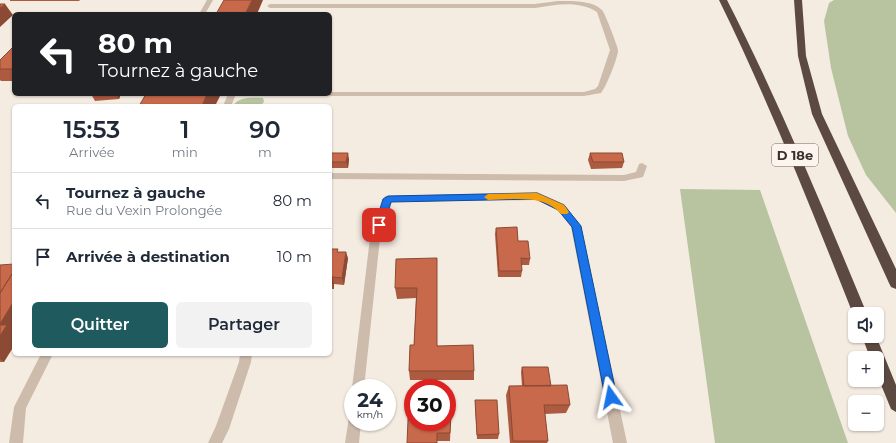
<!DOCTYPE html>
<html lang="fr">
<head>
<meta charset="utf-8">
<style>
  :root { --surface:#fff; --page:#f2f2f3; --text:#1f2937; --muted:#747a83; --line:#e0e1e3; --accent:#1f5a5e }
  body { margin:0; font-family:Montserrat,sans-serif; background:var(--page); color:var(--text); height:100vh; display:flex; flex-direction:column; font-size:15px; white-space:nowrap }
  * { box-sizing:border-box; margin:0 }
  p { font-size:13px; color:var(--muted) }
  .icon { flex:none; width:22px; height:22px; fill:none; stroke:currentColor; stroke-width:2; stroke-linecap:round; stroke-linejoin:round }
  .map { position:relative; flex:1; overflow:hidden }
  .panel { position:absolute; left:12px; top:104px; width:320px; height:252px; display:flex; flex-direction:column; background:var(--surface); border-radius:6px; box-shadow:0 1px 3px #0004 }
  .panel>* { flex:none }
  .banner { position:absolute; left:12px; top:12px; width:320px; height:84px; border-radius:6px; box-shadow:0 1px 3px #0004; background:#202124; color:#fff; overflow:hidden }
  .controls { position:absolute; left:848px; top:307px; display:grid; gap:8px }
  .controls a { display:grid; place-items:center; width:36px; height:36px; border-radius:6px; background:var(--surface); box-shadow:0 1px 3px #0004; font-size:20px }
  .speed { position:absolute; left:344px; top:379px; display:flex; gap:8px; font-size:20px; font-weight:700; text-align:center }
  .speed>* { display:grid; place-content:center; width:52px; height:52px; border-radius:50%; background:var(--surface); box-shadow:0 1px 3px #0004; line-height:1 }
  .speed small { font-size:10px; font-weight:400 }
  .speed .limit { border:6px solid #d22; background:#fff; color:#111 }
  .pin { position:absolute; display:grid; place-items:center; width:34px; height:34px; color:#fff; margin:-17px; border-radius:8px; box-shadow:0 2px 6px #0006 }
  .me { position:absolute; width:44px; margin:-22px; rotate:348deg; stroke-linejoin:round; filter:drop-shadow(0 0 3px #0008) }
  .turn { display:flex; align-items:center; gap:14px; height:84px; padding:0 20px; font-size:18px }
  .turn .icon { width:52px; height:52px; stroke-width:2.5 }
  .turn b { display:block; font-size:28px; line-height:34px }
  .eta { display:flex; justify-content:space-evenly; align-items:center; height:68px; text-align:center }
  .eta b { font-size:24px; font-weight:600; line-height:28px }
  .button { display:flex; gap:8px; margin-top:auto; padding:8px 20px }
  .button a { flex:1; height:46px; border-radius:6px; background:var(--accent); color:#fff; font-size:16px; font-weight:600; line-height:46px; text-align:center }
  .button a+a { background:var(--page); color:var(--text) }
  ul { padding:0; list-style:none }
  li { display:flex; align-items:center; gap:12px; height:56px; padding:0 20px; border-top:1px solid var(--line) }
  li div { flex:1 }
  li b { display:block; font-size:15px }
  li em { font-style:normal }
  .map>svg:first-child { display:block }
  .green { fill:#b8c4a0 }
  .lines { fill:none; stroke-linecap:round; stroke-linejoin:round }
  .minor { fill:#cdbbac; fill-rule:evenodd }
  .highway { fill:#5c4a42; fill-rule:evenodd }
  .wall { fill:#ac5a40 }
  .shaded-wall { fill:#8c4a34 }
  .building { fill:#c8694b; stroke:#8c4a34 }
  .route { fill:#1a73e8; stroke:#114b97 }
  .slow { fill:#f59e0b }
  .labels { text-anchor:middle; stroke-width:3.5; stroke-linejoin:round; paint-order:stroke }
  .shield { fill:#fbf5ee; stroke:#756b66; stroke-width:1 }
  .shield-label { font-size:13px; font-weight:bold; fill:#3b302b }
</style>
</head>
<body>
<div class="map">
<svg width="896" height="443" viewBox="0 0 896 443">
  <rect width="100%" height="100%" fill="#f4ebe1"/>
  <path class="green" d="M 834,0 L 896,0 L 896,213 L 866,175 L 848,136 L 831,68 L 824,21 L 829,3 Z
    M 263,98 L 264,102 L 260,106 L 261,106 L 233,106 C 239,96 253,98 263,98 Z
    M 680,189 L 760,190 L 848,443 L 715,443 Z"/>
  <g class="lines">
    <path class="minor" d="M 207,0 L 213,0 L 205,14 L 199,14 Z
      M 558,1 C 572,1 592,0 602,10 C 604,11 618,47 618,50 C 618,58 606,87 601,93 L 584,96 L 330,96 L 326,94 L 330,94 L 330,92 L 584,92 L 595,89 L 598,86 L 610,50 L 597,12 C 578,0 556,5 535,8 L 270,8 L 267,6 L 270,4 L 535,4 Z
      M 228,94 L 236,94 L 231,106 L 223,106 Z
      M 642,163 L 647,166 L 643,177 L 624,181 L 330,179 L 330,173 L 624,175 L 636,172 L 639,164 Z
      M 537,192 L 564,204 L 581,226 L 627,443 L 613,443 L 571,227 L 558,210 L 536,200 L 392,202 L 380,238 L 364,388 L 353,388 L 353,391 L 352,388 L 370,238 L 385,196 Z
      M 41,354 L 53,354 L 26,408 L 23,443 L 9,443 L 14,407 Z
      M 240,354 L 252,354 L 251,362 L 229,429 L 222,443 L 208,443 L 216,426 L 239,362 Z
      M 353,416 L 353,422 L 361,422 L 359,443 L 345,443 L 349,417 Z"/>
    <path class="highway" d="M 719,0 L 727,0 C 779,102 823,208 867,314 L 855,314 L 855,318 L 853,314 C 811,208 769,102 719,0 Z
      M 794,0 L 802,0 L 806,56 L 822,114 L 896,269 L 896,289 L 891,287 L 889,283 L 812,114 L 798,56 Z
      M 862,336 L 876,336 L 896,385 L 896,412 L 891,409 L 877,375 L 877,358 L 870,358 Z"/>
  </g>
  <path class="wall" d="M 10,0 L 80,0 L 79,1 L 10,1 Z
    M 14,46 L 14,81 L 1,81 L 0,80 L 0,60 Z
    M 91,94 L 121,94 L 119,99 L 95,101 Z
    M 330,153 L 349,159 L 348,168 L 330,168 Z
    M 590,153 L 624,162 L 622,168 L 591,169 L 588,160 Z
    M 496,228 L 518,241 L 530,259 L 529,265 L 521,265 L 522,271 L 521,277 L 498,277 L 495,234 Z
    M 330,249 L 338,252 L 348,258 L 344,285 L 334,284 L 334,289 L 330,289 Z
    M 0,265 L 4,362 L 0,362 Z
    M 437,269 L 437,345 L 474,371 L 474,380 L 410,380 L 409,371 L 414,345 L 416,298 L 397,299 L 395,288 Z
    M 522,367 L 551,386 L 570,405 L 566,413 L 545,414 L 548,441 L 547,443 L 510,443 L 506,395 L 509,386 L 522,386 L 521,372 Z
    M 475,400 L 499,434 L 498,439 L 477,439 L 475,405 Z
    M 451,415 L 450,441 L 437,441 L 437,443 L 407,443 L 413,422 Z"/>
  <path class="shaded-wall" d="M 252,0 L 263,0 L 257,14 L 245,14 Z
    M 5,4 L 13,15 L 0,27 L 0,8 Z
    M 116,94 L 121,94 L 119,99 Z
    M 207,94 L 221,94 L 215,106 L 202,106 Z
    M 348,153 L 349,159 L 348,168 L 346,162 Z
    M 346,252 L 348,258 L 344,285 L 342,278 Z
    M 332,277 L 334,284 L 334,289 L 332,283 Z
    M 14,285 L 14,346 L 4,362 L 0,359 L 0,307 Z"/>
  <path class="building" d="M 224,0 L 252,0 L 245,14 L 216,14 Z
    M 0,4 L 5,4 L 0,8 Z
    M 14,46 L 14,69 L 0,69 L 0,60 Z
    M 146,94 L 207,94 L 202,106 L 139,106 Z
    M 330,153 L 348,153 L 346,162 L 330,162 Z
    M 590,153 L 622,153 L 624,162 L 593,162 Z
    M 517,227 L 518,241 L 528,241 L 530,259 L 521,258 L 522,271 L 499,271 L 496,228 Z
    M 330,249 L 338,249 L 337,252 L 346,252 L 342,278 L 332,277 L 332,283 L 330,283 Z
    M 437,258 L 437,346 L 473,345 L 474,371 L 409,371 L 410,345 L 414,345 L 417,288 L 395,288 L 396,259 Z
    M 14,264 L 14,271 L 0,293 L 0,265 Z
    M 14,271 L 14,301 L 0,324 L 0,293 Z
    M 0,325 L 7,325 L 0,336 Z
    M 522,367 L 548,367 L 551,386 L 524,386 Z
    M 567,385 L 570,405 L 544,405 L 548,441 L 513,441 L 509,386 Z
    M 409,397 L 413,397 L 413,422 L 447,422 L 447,415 L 451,415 L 450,433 L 437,433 L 437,443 L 407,443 Z
    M 475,400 L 497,400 L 499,434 L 477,435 Z"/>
  <path class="route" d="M 537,193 L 564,205 L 581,226 L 617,397 L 615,401 L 611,402 L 607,401 L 605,397 L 572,227 L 558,210 L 536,199 L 391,202 L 383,228 L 376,228 L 375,225 L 383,199 L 388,196 Z"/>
  <path class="slow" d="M 537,193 L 564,205 L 569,212 L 567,214 L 561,214 C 544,193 512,200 488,200 L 484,197 L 488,194 Z"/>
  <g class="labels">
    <rect class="shield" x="772" y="144" width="46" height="22" rx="3"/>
    <g class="shield-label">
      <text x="795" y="160">D 18e</text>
    </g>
  </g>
</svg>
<div class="controls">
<a><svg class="icon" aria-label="sound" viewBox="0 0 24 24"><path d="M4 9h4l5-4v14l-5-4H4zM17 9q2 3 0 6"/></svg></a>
<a>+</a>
<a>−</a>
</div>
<div class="speed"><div>24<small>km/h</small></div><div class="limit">30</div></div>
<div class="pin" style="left:379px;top:225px;background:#d93025"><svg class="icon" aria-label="arrive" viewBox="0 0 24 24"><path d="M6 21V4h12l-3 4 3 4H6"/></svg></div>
<svg class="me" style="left:611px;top:397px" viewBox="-20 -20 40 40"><path d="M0-17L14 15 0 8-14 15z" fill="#1a73e8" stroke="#fff" stroke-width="4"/></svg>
<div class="banner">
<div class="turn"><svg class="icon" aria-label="left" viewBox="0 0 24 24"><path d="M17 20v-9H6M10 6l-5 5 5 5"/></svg><div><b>80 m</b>Tournez à gauche</div></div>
</div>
<section class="panel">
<div class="eta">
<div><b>15:53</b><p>Arrivée</p></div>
<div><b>1</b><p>min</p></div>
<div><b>90</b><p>m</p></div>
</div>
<ul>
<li><svg class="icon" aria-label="left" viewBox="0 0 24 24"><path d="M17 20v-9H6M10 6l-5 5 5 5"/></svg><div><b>Tournez à gauche</b><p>Rue du Vexin Prolongée</p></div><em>80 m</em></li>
<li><svg class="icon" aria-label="arrive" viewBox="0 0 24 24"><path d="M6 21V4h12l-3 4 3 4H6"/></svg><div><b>Arrivée à destination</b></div><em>10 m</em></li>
</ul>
<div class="button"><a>Quitter</a><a>Partager</a></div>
</section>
</div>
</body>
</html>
